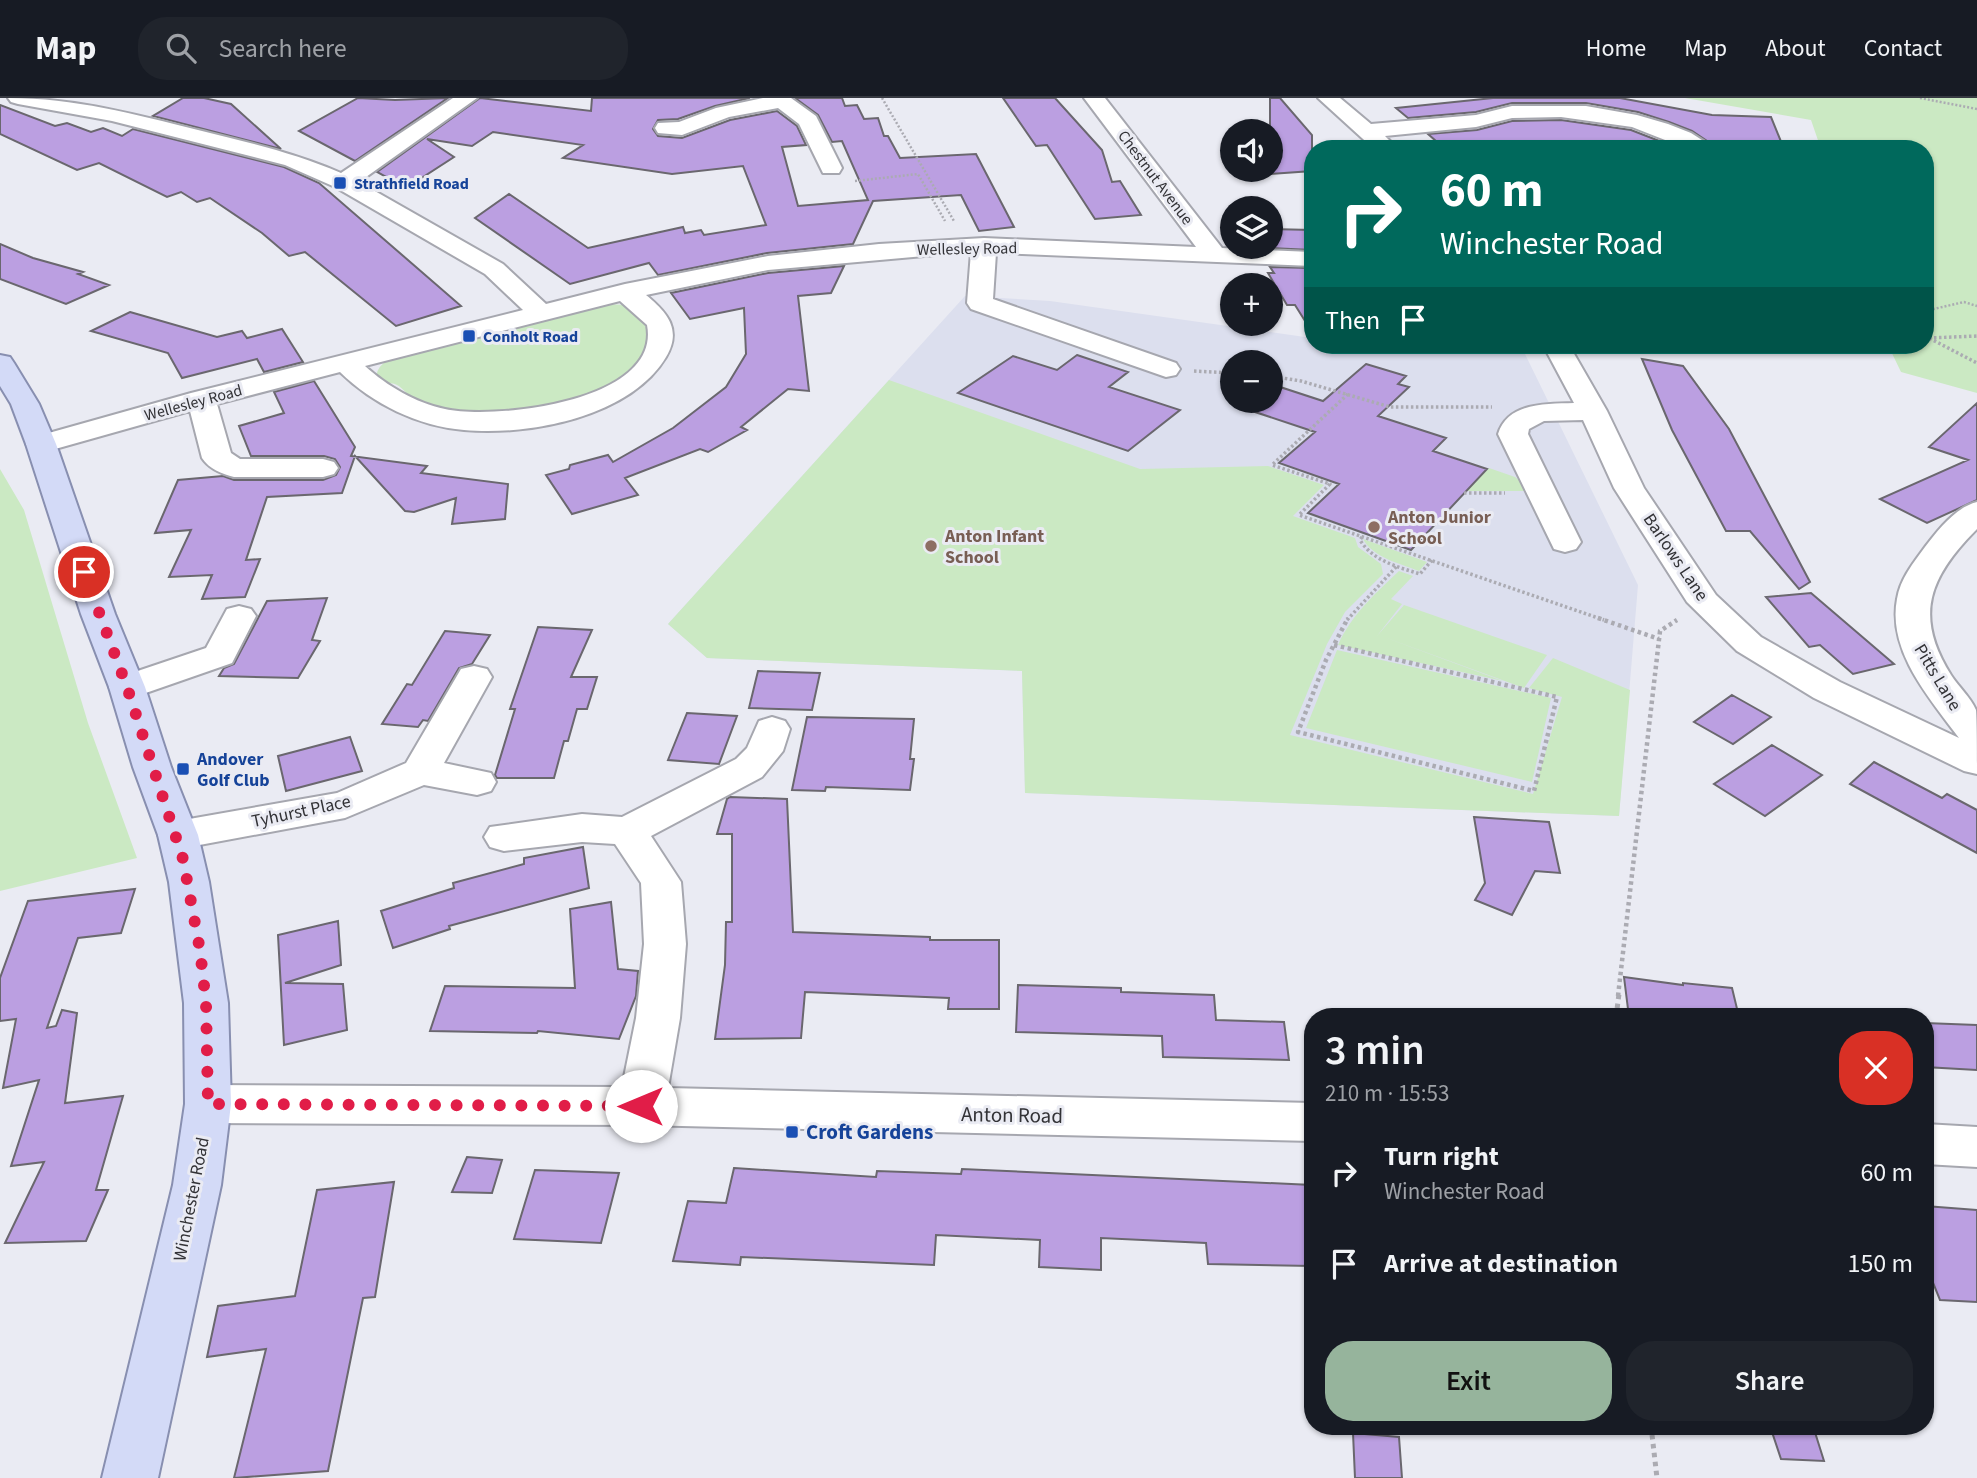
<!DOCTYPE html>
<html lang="en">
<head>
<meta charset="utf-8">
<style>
  :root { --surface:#171b24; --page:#20242c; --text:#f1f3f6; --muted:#9ea1a6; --line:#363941; --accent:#96b49c }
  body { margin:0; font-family:"Source Sans 3",sans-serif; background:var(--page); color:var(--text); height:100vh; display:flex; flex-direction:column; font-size:26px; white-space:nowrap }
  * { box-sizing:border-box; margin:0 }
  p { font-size:23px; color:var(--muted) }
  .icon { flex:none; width:38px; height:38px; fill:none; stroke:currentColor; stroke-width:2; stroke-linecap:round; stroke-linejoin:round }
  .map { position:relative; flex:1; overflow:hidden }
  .panel { position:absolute; left:1304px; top:910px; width:630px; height:427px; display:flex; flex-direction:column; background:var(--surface); border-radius:28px; box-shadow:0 2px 5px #0004 }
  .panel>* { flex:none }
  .guide { position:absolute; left:1304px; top:42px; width:630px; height:214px; border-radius:28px; box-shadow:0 2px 5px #0004; background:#00695c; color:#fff; overflow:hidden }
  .controls { position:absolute; left:1220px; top:21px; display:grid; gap:14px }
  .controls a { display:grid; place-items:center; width:63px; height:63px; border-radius:50%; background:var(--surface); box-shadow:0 2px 5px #0004; font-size:35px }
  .pin { position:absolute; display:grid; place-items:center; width:60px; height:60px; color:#fff; margin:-30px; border:4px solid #fff; border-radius:50%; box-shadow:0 2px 7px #0007 }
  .me { position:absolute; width:77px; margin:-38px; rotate:270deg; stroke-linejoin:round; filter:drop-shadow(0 0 5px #0008) }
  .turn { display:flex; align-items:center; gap:24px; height:147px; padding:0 21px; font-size:32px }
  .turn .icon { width:91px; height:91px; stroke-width:2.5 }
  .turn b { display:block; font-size:49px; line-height:60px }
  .then { display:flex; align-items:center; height:66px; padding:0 21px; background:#0003; gap:14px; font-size:26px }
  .round { display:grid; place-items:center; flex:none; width:74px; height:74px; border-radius:28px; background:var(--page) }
  .headline { display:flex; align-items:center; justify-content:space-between; height:119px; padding:0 21px }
  h1 { font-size:42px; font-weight:600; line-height:52px }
  .cta { display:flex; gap:14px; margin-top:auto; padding:14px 21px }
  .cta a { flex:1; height:80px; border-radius:28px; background:var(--accent); color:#111; font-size:28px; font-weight:600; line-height:80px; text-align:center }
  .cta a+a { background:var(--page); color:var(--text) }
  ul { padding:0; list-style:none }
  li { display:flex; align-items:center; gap:21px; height:91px; padding:0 21px }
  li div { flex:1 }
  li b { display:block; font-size:26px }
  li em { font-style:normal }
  header { display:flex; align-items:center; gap:42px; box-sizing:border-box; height:98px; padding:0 35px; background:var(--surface); border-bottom:2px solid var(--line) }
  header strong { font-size:33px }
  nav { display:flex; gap:38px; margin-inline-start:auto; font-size:24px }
  .search { width:490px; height:63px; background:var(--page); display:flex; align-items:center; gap:18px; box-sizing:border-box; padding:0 24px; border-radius:28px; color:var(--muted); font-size:26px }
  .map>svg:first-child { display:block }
  .built { fill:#dcdfee; fill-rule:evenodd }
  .green { fill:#cbe9c3 }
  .building { fill:#bb9fe1; stroke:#6a676e; stroke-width:2 }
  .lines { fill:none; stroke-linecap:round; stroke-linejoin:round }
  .minor-casing { stroke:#a6a7af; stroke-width:4 }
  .major-casing { stroke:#888fb0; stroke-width:4 }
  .path-far3 { stroke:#ababb2; stroke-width:2.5; stroke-dasharray:2 2; stroke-linecap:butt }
  .path-far2 { stroke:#ababb2; stroke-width:3.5; stroke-dasharray:2.5 2.5; stroke-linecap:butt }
  .path-far1 { stroke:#ababb2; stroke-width:4.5; stroke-dasharray:3.5 3.5; stroke-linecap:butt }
  .path { stroke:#ababb2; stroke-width:5; stroke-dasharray:4.5 4.5; stroke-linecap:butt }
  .minor { fill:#fff; fill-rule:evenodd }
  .major { fill:#d3daf7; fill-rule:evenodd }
  .route { stroke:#e11d48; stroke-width:12; stroke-dasharray:0 21.6 }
  .transit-dot { fill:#1a4fb4; stroke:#eaebf3; stroke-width:2.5 }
  .education-dot { fill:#8d6e63; stroke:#eaebf3; stroke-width:2.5 }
  .labels { text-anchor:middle; stroke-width:6; stroke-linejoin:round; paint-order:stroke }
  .far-street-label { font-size:16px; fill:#323236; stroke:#eaebf3 }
  .far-transit-label { font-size:16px; font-weight:bold; fill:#164399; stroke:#eaebf3; text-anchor:start }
  .education-label { font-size:18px; font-weight:bold; fill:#785e54; stroke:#eaebf3; text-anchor:start }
  .street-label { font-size:18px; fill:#323236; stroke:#eaebf3 }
  .transit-label { font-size:18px; font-weight:bold; fill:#164399; stroke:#eaebf3; text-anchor:start }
  .near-street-label { font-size:21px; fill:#323236; stroke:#eaebf3 }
  .near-transit-label { font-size:21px; font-weight:bold; fill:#164399; stroke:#eaebf3; text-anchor:start }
</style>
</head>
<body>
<header>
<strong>Map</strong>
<div class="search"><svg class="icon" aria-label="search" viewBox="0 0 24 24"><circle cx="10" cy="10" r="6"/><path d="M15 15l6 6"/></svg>Search here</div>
<nav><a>Home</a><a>Map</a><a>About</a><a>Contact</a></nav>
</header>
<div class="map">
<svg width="1977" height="1380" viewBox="0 0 1977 1380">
  <rect width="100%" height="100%" fill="#eaebf3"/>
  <path class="built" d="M 965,198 L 1050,203 L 1312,240 L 1312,247 L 1390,247 L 1525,256 L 1638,487 L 1619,718 L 1025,695 L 1022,573 L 707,560 L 668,526 ZM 1232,264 L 1270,264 L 1270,303 L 1232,303 Z"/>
  <path class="green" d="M 1685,0 L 1977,0 L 1977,295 L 1901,274 L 1888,247 L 1925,247 L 1925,51 L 1821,51 L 1811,22 Z
    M 605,206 L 629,207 L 652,231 C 649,240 647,253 642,260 C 606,308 498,326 443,311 C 434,308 422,305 413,300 C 407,297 403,290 397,287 C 391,284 382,285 376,285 C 375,268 385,263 399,256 Z
    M 889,282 L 1140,371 L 1268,368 L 1324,387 L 1293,418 L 1355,440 L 1358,449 L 1381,466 L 1383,476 L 1345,514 L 1327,546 L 1290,637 L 1533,696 L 1562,599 L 1529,590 L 1553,560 L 1630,592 L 1619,718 L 1025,695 L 1022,573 L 707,560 L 668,526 Z
    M 1489,370 L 1515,379 L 1529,390 L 1524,393 L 1467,393 Z
    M 0,371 L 24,412 L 88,625 L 137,760 L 0,793 Z
    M 1363,441 L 1427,464 L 1419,473 C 1401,466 1372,459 1363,441 Z
    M 1399,473 L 1413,478 L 1391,501 L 1402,506 L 1377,538 L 1404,507 L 1547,557 L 1524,590 L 1381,538 L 1503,583 L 1338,547 C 1352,516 1375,496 1399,473 Z
    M 1337,552 L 1551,600 L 1532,684 L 1306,630 Z"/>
  <path class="building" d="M 183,0 L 204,0 L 231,6 L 281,51 L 153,18 Z
    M 358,0 L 395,2 L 448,0 L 355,63 L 299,33 Z
    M 480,0 L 591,13 L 592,0 L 750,0 L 715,8 L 678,21 L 658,22 L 653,31 L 658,38 L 682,40 L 730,22 L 777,13 L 797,28 L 806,47 L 782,49 L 798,108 L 868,102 L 842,43 L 832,44 L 818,17 L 795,0 L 842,0 L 845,8 L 857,7 L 864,21 L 878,20 L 884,38 L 888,38 L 900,60 L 976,56 L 1014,129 L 979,133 L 961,97 L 873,103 L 853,146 L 767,155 L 658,177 L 649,165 L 570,186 L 475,120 L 509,96 L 588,150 L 683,129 L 685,135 L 701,132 L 704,137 L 766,127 L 743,68 L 672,76 L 563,60 L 583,47 L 493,34 L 472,48 L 427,41 L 454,59 L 406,90 L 377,74 Z
    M 1003,0 L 1055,0 L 1102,52 L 1112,84 L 1120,83 L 1141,117 L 1095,121 L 1047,47 L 1036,48 Z
    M 1270,0 L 1280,0 L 1312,37 L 1312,73 L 1270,76 Z
    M 1493,0 L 1620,0 L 1712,17 L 1771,19 L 1784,51 L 1719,51 L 1692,33 L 1669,24 L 1638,14 L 1586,5 L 1512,5 L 1476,14 L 1408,20 L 1396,10 Z
    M 0,7 L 55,28 L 67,25 L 91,34 L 103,30 L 122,38 L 133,31 L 284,69 L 319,85 L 461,208 L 396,228 L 305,154 L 289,158 L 262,135 L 210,100 L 197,104 L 181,94 L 167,99 L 99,65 L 77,72 L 0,36 Z
    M 1561,22 L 1631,32 L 1680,51 L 1534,51 L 1534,43 L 1445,51 L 1428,36 L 1477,32 L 1512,23 Z
    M 1270,131 L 1312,132 L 1312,152 L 1270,150 Z
    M 0,146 L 33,160 L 83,174 L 78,176 L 109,187 L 66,206 L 0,181 Z
    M 844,168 L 831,195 L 798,198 L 809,293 L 788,291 L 741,329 L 747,332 L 708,354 L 700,351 L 625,380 L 638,397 L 572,416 L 546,377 L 569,371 L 570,367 L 608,357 L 613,364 L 673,330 L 726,289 L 746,256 L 744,210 L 690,221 L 671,195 L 768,175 Z
    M 1270,169 L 1312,170 L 1312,234 L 1295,207 L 1287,207 L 1268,175 L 1274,175 Z
    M 130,214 L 217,239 L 242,233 L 247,240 L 282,231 L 303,264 L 264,274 L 257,261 L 182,280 L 168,255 L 91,233 Z
    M 1077,257 L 1128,274 L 1109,289 L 1180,312 L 1128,353 L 958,295 L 1013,258 L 1057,272 Z
    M 1642,261 L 1683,268 L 1729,331 L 1810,484 L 1799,491 L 1750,433 L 1726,433 L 1672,332 Z
    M 1366,266 L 1406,278 L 1398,286 L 1409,289 L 1378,318 L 1446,340 L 1433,353 L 1487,371 L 1411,452 L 1308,415 L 1339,386 L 1279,365 L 1315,334 L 1252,313 L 1264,303 L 1270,303 L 1270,298 L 1280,289 L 1323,303 Z
    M 314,283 L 355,349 L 351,358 L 427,368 L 421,375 L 508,386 L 505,421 L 452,426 L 456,400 L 414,414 L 405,413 L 355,358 L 342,395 L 267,399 L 246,462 L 260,461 L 245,499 L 202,501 L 212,477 L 169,479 L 191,432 L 155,435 L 178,382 L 223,378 L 234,382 L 323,382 L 336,377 L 340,369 L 335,361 L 324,358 L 251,358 L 239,328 L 284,315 L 274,294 Z
    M 1977,305 L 1977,402 L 1927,425 L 1880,401 L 1968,362 L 1929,349 Z
    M 1811,495 L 1894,566 L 1853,576 L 1820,547 L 1809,549 L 1766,499 Z
    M 327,500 L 312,542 L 320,543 L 298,580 L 219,578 L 224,570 L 234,566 L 267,503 Z
    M 538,529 L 592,532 L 571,579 L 597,579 L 587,611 L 577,611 L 568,643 L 564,643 L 554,680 L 497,680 L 495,677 L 515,611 L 510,611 Z
    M 445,533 L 490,537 L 472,566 L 459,570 L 428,623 L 423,622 L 418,629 L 382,626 L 407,586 L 412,587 Z
    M 758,573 L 820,575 L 812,612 L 749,610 Z
    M 1732,597 L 1771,619 L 1733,646 L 1694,624 Z
    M 687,615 L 737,618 L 719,666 L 668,662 Z
    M 807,619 L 914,621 L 910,661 L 914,661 L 910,692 L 826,689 L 825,693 L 792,692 Z
    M 350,639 L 362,673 L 286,693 L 278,658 Z
    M 1772,647 L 1822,677 L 1765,718 L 1714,686 Z
    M 1874,664 L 1942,700 L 1947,696 L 1977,712 L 1977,755 L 1850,686 Z
    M 730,699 L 787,701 L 793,834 L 930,839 L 930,842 L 999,842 L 999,911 L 948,911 L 949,900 L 805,894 L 801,940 L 715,941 L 725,867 L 726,824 L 732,824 L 732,736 L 717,736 L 727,701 Z
    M 1474,719 L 1549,724 L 1560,775 L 1535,773 L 1512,817 L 1475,802 L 1485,785 Z
    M 583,749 L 589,790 L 449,828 L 450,831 L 393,850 L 381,813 L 454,790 L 453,785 L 524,766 L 524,760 Z
    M 135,791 L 121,835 L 78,840 L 47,930 L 56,928 L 62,912 L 77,915 L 65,1005 L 123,998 L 96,1092 L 108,1092 L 86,1143 L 5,1145 L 44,1064 L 11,1068 L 39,982 L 3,990 L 16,921 L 0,923 L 0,880 L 28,803 Z
    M 611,804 L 618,871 L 638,873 L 636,898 L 619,941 L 538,933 L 537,935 L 430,933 L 445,888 L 575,890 L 570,811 Z
    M 338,823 L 341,867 L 285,885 L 343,886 L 347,932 L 284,947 L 278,837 Z
    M 1624,879 L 1683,887 L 1683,885 L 1732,890 L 1739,919 L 1629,919 Z
    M 1018,887 L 1121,890 L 1121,894 L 1214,897 L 1216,922 L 1284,924 L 1289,962 L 1163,959 L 1162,938 L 1016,934 Z
    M 1925,925 L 1977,927 L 1977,972 L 1925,969 Z
    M 467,1059 L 502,1062 L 492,1095 L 452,1094 Z
    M 734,1070 L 876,1079 L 877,1073 L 961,1076 L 962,1071 L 1312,1087 L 1312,1168 L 1208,1166 L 1206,1145 L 1101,1140 L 1101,1172 L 1039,1169 L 1040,1142 L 936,1137 L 934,1167 L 741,1159 L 740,1167 L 673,1163 L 688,1103 L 726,1105 Z
    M 535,1072 L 619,1075 L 601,1145 L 514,1141 Z
    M 394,1084 L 375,1199 L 363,1200 L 328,1373 L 234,1380 L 266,1251 L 207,1259 L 218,1208 L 295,1198 L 317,1092 Z
    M 1925,1108 L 1977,1112 L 1977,1204 L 1940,1202 L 1925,1165 Z
    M 1770,1328 L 1813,1328 L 1824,1363 L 1781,1361 Z
    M 1353,1335 L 1399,1339 L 1402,1380 L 1355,1380 Z"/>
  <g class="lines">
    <defs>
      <path id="minor" d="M 8,0 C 75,0 133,16 198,32 C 247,44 295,55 341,75 L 453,0 L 477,0 L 359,84 L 503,166 L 546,206 L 625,186 L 768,158 L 879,146 L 984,140 L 1196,149 L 1084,0 L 1105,0 L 1222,150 L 1312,154 L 1312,168 L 996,155 L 993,201 L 1176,265 L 1180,271 L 1176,277 L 1166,279 L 971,211 L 967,205 L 971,154 L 969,154 L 768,172 L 646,197 C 668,215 682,232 666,259 C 630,319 529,338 464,332 C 417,328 373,306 340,274 L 217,306 L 231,355 L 240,361 L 323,361 L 334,364 L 338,370 L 334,376 L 323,379 L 234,379 C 222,376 209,371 202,360 L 190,313 L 41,355 L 31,352 L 26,346 L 31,340 L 191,295 L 523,212 L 485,176 L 335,89 L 285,67 L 112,23 L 18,6 L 11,4 ZM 620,203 L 647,227 C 662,304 494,322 445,311 C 416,305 387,288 365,268 Z
        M 763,0 L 791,0 L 816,18 L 842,70 L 839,75 L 823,75 L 799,26 L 778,10 L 729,19 L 682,37 L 658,35 L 655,30 L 658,25 L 679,24 L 716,10 Z
        M 1318,0 L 1340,0 L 1371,26 L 1476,17 L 1512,8 L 1586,8 L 1637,17 L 1668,26 L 1691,35 L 1716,51 L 1688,51 L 1632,29 L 1561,19 L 1512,20 L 1476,29 L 1385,38 L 1398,51 L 1374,51 Z
        M 1543,247 L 1569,247 L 1607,313 L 1644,390 L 1716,497 L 1761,539 L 1840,584 L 1959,640 C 1930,601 1887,553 1897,501 C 1900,481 1914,464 1925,449 C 1938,432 1956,409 1977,404 L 1977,431 C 1930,478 1913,517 1951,577 C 1958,588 1971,600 1976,612 C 1977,624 1977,661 1977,676 L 1964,673 L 1814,600 L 1737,553 L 1687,504 L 1614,390 L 1583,322 L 1544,323 L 1529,331 L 1528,336 L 1581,444 L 1576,451 L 1565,454 L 1554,451 L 1498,336 C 1508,304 1546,306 1574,305 Z
        M 239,508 L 251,511 L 256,518 L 232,565 L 140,597 L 127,600 L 114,597 L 109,589 L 114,581 L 206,550 L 227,511 Z
        M 474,568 L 487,571 L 492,579 L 444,665 L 491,675 L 496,684 L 491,693 L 477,697 L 424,687 L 345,720 L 178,751 L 164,747 L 158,737 L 164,727 L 178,723 L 337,695 L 406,665 L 461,571 Z
        M 772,619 L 785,623 L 790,631 L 783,653 L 762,679 L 651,738 L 681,784 L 686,846 L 680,920 L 668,990 L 1312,1005 L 1312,1043 L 641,1027 L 208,1025 L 192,1019 L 185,1006 L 192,993 L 208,987 L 622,989 L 636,920 L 644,846 L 641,785 L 615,746 L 582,744 L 504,753 L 490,749 L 484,739 L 490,729 L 582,716 L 622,719 L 736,661 L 747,650 L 759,623 Z
        M 1925,1026 L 1977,1029 L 1977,1069 L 1925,1066 Z"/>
      <path id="major" d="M 0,257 L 10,259 L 14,265 L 39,306 L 56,346 L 115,516 L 145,589 L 171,669 L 198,737 L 209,784 L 228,905 L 231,1006 L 221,1087 L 158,1380 L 102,1380 L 173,1087 L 185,1006 L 184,905 L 169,784 L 158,737 L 133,669 L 109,589 L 81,516 L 26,346 L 11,306 L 0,288 Z"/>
    </defs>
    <use href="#minor" class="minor-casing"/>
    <use href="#major" class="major-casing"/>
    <path class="path-far3" d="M 882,0 L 954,123
      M 1920,0 L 1977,11
      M 855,83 L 918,76 L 945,123
      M 1925,213 L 1964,204 L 1977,208"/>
    <path class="path-far2" d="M 1925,238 L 1977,265
      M 1929,240 L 1977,238
      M 1194,273 L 1232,275
      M 1270,278 L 1301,283 L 1390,309 L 1492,309
      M 1348,296 L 1272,367 L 1330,386 L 1299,417 L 1604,522
      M 1464,395 L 1505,395
      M 1362,439 L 1360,442 C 1373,463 1398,469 1420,476 L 1432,462
      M 1347,522 L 1397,468"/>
    <path class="path-far1" d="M 1598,520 L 1659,541
      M 1334,547 L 1557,599 L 1534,693 L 1298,634 L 1326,562 L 1348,520
      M 1618,898 L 1660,533 L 1677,522"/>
    <path class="path" d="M 1616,919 L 1619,896
      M 1651,1328 L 1657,1380"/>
    <use href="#minor" class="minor"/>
    <use href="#major" class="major"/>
  </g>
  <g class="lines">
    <path class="route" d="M 84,474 L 127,589 L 183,761 L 200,852 L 206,905 L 208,1006 L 641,1008"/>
  </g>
  <g class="transit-dot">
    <rect x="333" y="78" width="14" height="14" rx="3.5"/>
    <rect x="462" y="231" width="14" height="14" rx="3.5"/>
    <rect x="176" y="664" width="14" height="14" rx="3.5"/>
    <rect x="785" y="1027" width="14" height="14" rx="3.5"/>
  </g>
  <g class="education-dot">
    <circle cx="1374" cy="429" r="7"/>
    <circle cx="931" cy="448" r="7"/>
  </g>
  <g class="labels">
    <g class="far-street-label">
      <text transform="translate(1156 79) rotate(53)" y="6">Chestnut Avenue</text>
      <text transform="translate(967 150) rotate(-1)" y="6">Wellesley Road</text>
      <text transform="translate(193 304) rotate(-15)" y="6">Wellesley Road</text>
    </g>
    <g class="far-transit-label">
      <text x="354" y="91">Strathfield Road</text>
      <text x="483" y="244">Conholt Road</text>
    </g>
    <g class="education-label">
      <text x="1388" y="425">Anton Junior<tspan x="1388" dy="21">School</tspan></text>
      <text x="945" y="444">Anton Infant<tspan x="945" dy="21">School</tspan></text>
    </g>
    <g class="street-label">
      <text transform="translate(1676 459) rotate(56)" y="6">Barlows Lane</text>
      <text transform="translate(1938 579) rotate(59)" y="6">Pitts Lane</text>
      <text transform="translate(301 713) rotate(-12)" y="6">Tyhurst Place</text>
      <text transform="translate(191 1101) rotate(-79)" y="6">Winchester Road</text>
    </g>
    <g class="transit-label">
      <text x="197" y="667">Andover<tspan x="197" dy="21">Golf Club</tspan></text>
    </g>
    <g class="near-street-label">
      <text transform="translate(1012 1017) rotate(1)" y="7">Anton Road</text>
    </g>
    <g class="near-transit-label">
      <text x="806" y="1041">Croft Gardens</text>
    </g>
  </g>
</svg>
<div class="controls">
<a><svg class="icon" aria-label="sound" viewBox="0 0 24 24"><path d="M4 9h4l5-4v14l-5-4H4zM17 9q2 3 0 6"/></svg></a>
<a><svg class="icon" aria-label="layers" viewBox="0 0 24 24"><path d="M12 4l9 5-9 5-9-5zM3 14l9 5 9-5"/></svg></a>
<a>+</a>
<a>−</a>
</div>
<div class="pin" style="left:84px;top:474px;background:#d93025"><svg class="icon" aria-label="arrive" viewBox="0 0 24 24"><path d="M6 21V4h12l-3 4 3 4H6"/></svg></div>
<svg class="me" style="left:641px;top:1008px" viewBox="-20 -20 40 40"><circle r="19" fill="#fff"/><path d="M0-13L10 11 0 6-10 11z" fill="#e11d48"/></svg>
<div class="guide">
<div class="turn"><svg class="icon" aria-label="right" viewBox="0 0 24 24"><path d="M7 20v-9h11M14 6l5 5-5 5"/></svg><div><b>60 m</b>Winchester Road</div></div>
<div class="then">Then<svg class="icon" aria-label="arrive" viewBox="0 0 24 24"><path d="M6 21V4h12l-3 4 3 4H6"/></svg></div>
</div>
<section class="panel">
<div class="headline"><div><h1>3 min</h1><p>210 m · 15:53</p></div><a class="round" style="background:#d93025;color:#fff"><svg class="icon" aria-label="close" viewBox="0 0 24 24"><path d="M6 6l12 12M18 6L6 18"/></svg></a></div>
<ul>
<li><svg class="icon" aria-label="right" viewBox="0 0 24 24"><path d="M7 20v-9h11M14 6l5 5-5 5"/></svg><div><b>Turn right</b><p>Winchester Road</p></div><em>60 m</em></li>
<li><svg class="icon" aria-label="arrive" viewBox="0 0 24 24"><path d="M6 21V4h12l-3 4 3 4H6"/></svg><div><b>Arrive at destination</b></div><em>150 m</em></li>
</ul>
<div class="cta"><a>Exit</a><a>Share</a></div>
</section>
</div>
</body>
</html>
